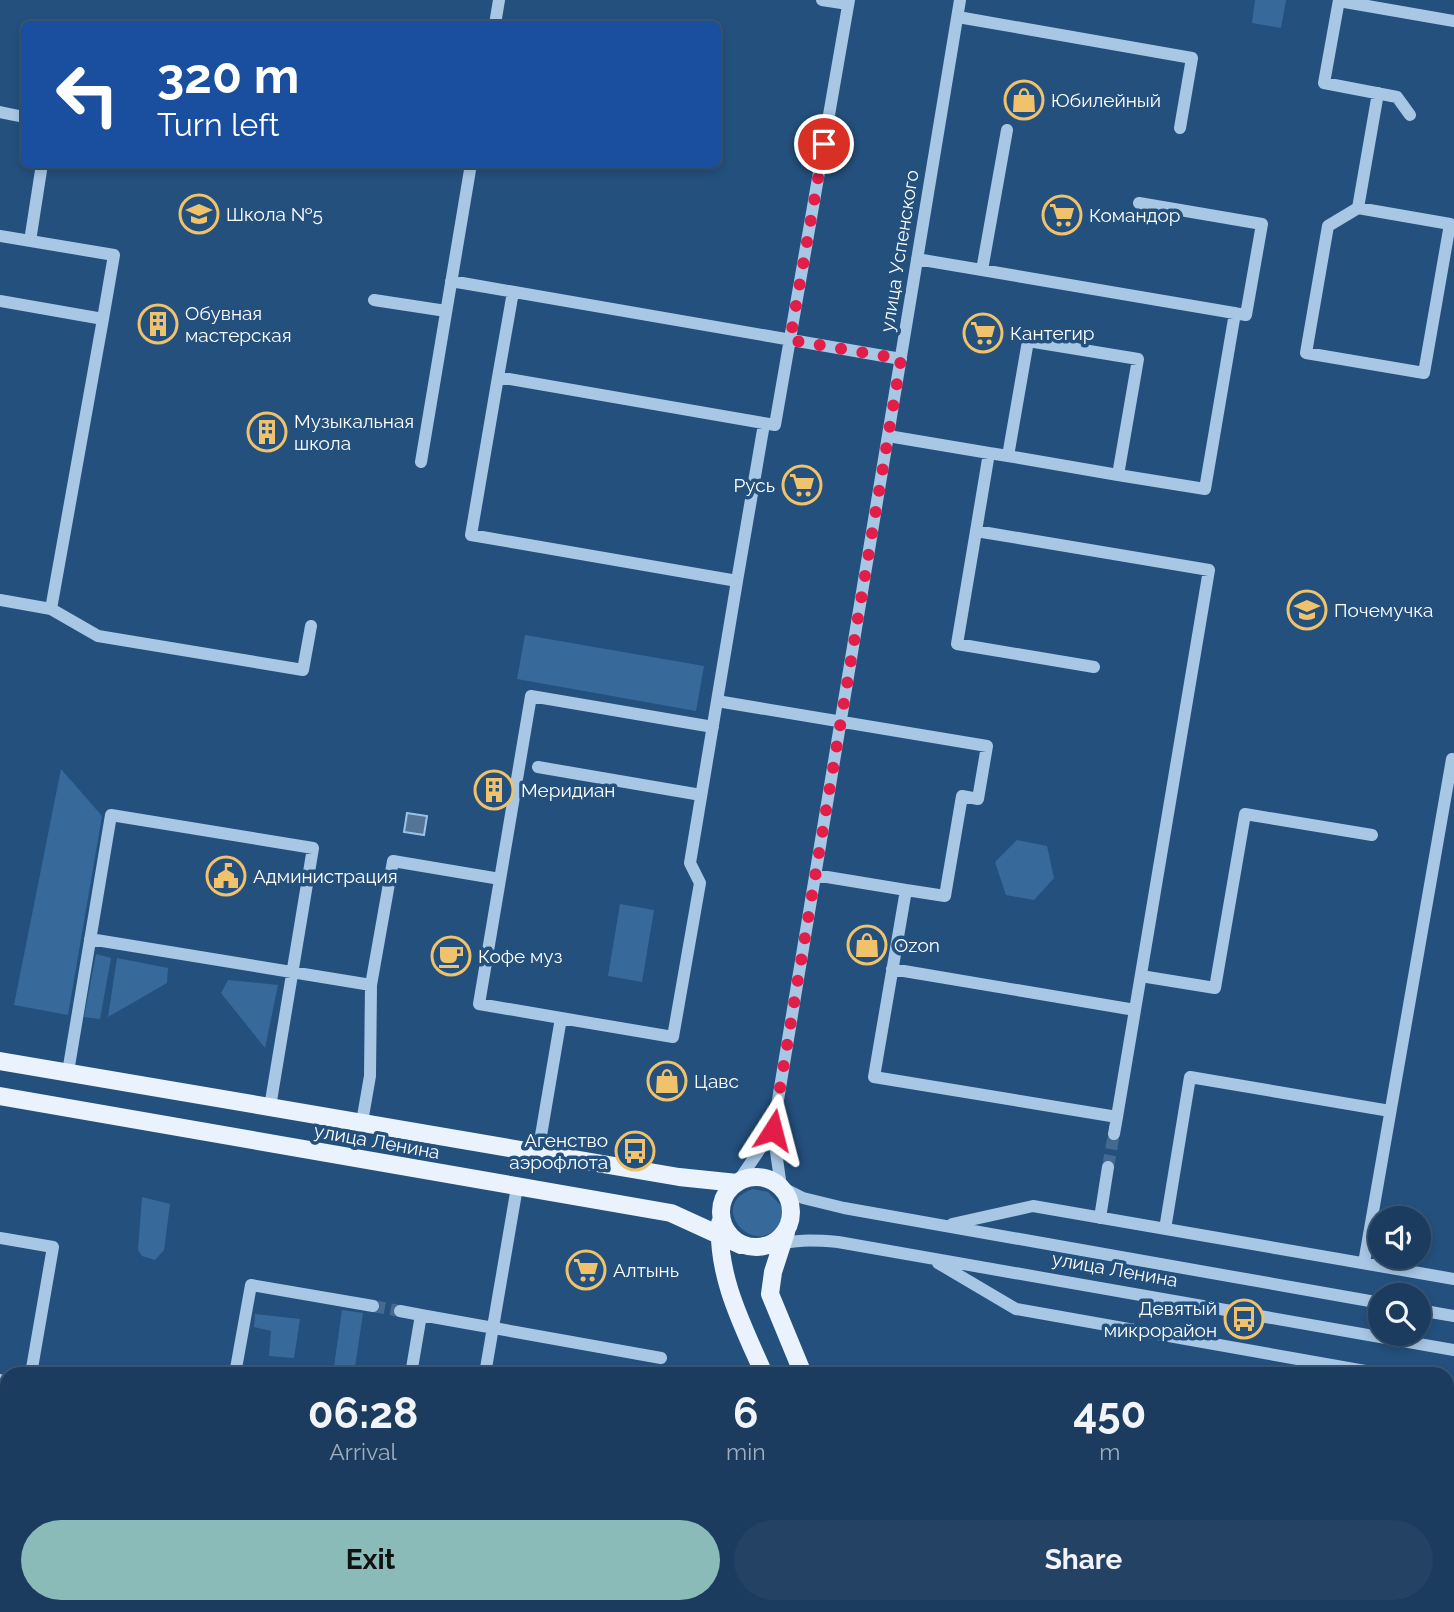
<!DOCTYPE html>
<html lang="en">
<head>
<meta charset="utf-8">
<style>
  :root { --surface:#1b3c5e; --page:#244364; --text:#f1f3f6; --muted:#a0adbc; --line:#395673; --accent:#8bbbb9 }
  body { margin:0; font-family:Raleway,sans-serif; background:var(--page); color:var(--text); height:100vh; display:flex; flex-direction:column; font-size:26px; white-space:nowrap }
  * { box-sizing:border-box; margin:0 }
  p { font-size:23px; color:var(--muted) }
  .icon { flex:none; width:38px; height:38px; fill:none; stroke:currentColor; stroke-width:2; stroke-linecap:round; stroke-linejoin:round }
  .map { position:relative; flex:1; overflow:hidden }
  .drawer { position:absolute; left:0px; top:1367px; width:1454px; height:247px; display:flex; flex-direction:column; background:var(--surface); border-radius:21px 21px 0 0; box-shadow:0 4px 10px #0003,0 0 0 2px var(--line) }
  .drawer>* { flex:none }
  .top-card { position:absolute; left:21px; top:21px; width:700px; height:147px; border-radius:10px; box-shadow:0 4px 10px #0003,0 0 0 2px var(--line); background:#1a4fa0; color:#fff; overflow:hidden }
  .tools { position:absolute; left:1368px; top:1206px; display:grid; gap:14px }
  .tools a { display:grid; place-items:center; width:63px; height:63px; border-radius:50%; background:var(--surface); box-shadow:0 4px 10px #0003,0 0 0 2px var(--line); font-size:35px }
  .pin { position:absolute; display:grid; place-items:center; width:60px; height:60px; color:#fff; margin:-30px; border:4px solid #fff; border-radius:50%; box-shadow:0 2px 7px #0007 }
  .me { position:absolute; width:77px; margin:-38px; rotate:9deg; stroke-linejoin:round; filter:drop-shadow(0 0 5px #0008) }
  .turn { display:flex; align-items:center; gap:24px; height:147px; padding:0 21px; font-size:32px }
  .turn .icon { width:91px; height:91px; stroke-width:2.5 }
  .turn b { display:block; font-size:49px; line-height:60px }
  .eta { display:flex; justify-content:space-evenly; align-items:center; height:119px; text-align:center }
  .eta b { font-size:42px; font-weight:700; line-height:49px }
  .button { display:flex; gap:14px; margin-top:auto; padding:14px 21px }
  .button a { flex:1; height:80px; border-radius:42px; background:var(--accent); color:#111; font-size:28px; font-weight:700; line-height:80px; text-align:center }
  .button a+a { background:var(--page); color:var(--text) }
  .map>svg:first-child { display:block }
  .green { fill:#376a9b }
  .water { fill:#557596; stroke:#9cc3e6; stroke-width:2 }
  .lines { fill:none; stroke-linecap:round; stroke-linejoin:round }
  .minor-tunnel { stroke:#456a90; stroke-width:12; stroke-dasharray:12 6; stroke-linecap:butt }
  .minor { stroke:#a8c7e5; stroke-width:12 }
  .major { stroke:#e9f2fd; stroke-width:18 }
  .route { stroke:#e11d48; stroke-width:12; stroke-dasharray:0 21.6 }
  .labels { text-anchor:middle; stroke-width:7; stroke-linejoin:round; paint-order:stroke }
  .poi-label { font-size:19px; fill:#fff; stroke:#24507d; text-anchor:start }
  .street-label { font-size:19px; fill:#fff; stroke:#24507d }
</style>
</head>
<body>
<div class="map">
<svg width="1454" height="1612" viewBox="0 0 1454 1612">
  <rect width="100%" height="100%" fill="#24507d"/>
  <path class="green" d="M 1255,0 L 1286,0 L 1281,28 L 1252,23 Z
    M 525,635 L 704,666 L 696,711 L 517,679 Z
    M 61,769 L 102,816 L 68,1015 L 14,1005 Z
    M 1017,840 L 1047,846 L 1054,878 L 1034,900 L 1006,895 L 995,862 Z
    M 620,904 L 654,910 L 642,982 L 608,976 Z
    M 96,954 L 111,958 L 100,1019 L 84,1017 Z
    M 117,958 L 168,968 L 167,983 L 108,1017 Z
    M 228,980 L 278,985 L 265,1048 L 221,993 Z
    M 753,1189 L 768,1192 L 782,1207 C 783,1214 783,1221 777,1227 C 753,1257 706,1205 753,1189 Z
    M 142,1197 L 170,1204 L 164,1250 L 155,1260 L 142,1256 L 138,1250 Z
    M 342,1310 L 363,1313 L 354,1374 L 333,1374 Z
    M 255,1314 L 300,1319 L 294,1358 L 269,1356 L 271,1331 L 254,1327 Z"/>
  <path class="water" d="M 407,813 L 427,816 L 424,835 L 404,832 Z"/>
  <g class="lines">
    <path class="minor-tunnel" d="M 1108,1167 L 1114,1134
      M 373,1306 L 400,1311"/>
    <path class="minor" d="M 822,0 L 848,4
      M 960,0 L 773,1130 L 781,1187 L 803,1198 L 844,1208 L 1381,1303
      M 1339,0 L 1324,83 L 1397,97 L 1410,115
      M 1339,1 L 1454,21
      M 958,17 L 1192,58 L 1180,128
      M 495,24 L 499,0
      M 0,112 L 24,117
      M 1358,208 L 1450,224 L 1424,373 L 1306,353 L 1328,226 L 1358,208 L 1378,93
      M 0,236 L 114,255 L 103,319 L 0,301
      M 30,241 L 42,164
      M 917,259 L 1246,315 L 1262,224 L 1139,203
      M 982,270 L 1007,130
      M 451,281 L 901,359
      M 513,292 L 498,377 L 775,425 L 849,0
      M 374,300 L 446,311
      M 103,319 L 51,609 L 98,636 L 303,670 L 311,626
      M 498,377 L 471,535 L 737,581 L 764,424
      M 989,453 L 1008,456 L 1028,341 L 1138,359 L 1118,475 L 1008,456
      M 421,462 L 471,164
      M 1118,475 L 1205,489 L 1235,313
      M 976,531 L 957,644 L 1094,667
      M 737,581 L 717,701 L 987,746 L 978,799 L 962,796 L 945,896 L 906,890
      M 0,600 L 51,609
      M 538,767 L 701,795
      M 815,875 L 906,890 L 874,1077 L 1117,1117 L 1209,570 L 976,531 L 989,453 L 888,436
      M 90,939 L 371,985
      M 892,969 L 1135,1010
      M 1141,976 L 1215,988 L 1245,814 L 1372,835
      M 561,1018 L 479,1004 L 531,696 L 713,727
      M 68,1072 L 111,815 L 313,848 L 270,1107
      M 362,1122 L 370,1076 L 371,985 L 393,861 L 500,879
      M 1114,1134 L 1117,1117
      M 538,1153 L 561,1018 L 673,1037 L 700,883 L 690,863 L 717,701
      M 737,1183 L 773,1130
      M 1100,1218 L 1108,1167
      M 952,1224 L 1033,1206 L 1454,1279
      M 1165,1229 L 1190,1077 L 1390,1111
      M 0,1238 L 53,1247 L 31,1374
      M 768,1247 C 792,1239 814,1240 838,1242 L 1454,1350
      M 938,1263 L 1016,1309 L 1382,1374
      M 1364,1263 L 1452,759
      M 1419,1310 L 1454,1316
      M 400,1311 L 421,1315
      M 235,1374 L 251,1285 L 373,1306
      M 411,1374 L 421,1315 L 661,1358
      M 485,1374 L 517,1187
      M 0,1380 L 7,1382
      M 1447,1386 L 1454,1387
      M 0,1470 L 7,1471
      M 0,1553 L 7,1554
      M 252,1606 L 277,1612
      M 444,1612 L 445,1606
      M 524,1612 L 525,1606"/>
    <path class="major" d="M 0,1061 L 679,1177 L 737,1183
      M 0,1096 L 671,1213 L 741,1245
      M721 1212a35 35 0 1 1 70 0a35 35 0 1 1-70 0Z
      M 720,1223 C 717,1277 743,1326 764,1374
      M 786,1232 L 773,1272 L 770,1294 L 803,1374
      M 868,1606 L 871,1612
      M 906,1606 L 908,1612"/>
  </g>
  <g class="lines">
    <path class="route" d="M 773,1130 L 901,359 L 790,340 L 824,144"/>
  </g>
  <defs>
    <symbol id="shop-ring" viewBox="-11 -11 22 22"><circle r="9.5" fill="#24507d" stroke="#f0c26c" stroke-width="1.5"/><path d="M-5-2.5h2.3a2.7 3.5 0 0 1 5.4 0H5L5.5 6h-11ZM-1.5-2.5h3a1.5 2.3 0 0 0-3 0Z" fill="#f0c26c"/></symbol>
    <symbol id="school-ring" viewBox="-11 -11 22 22"><circle r="9.5" fill="#24507d" stroke="#f0c26c" stroke-width="1.5"/><path d="M0-5L7-2L0 1L-7-2ZM-4 1L0 2.5L4 1V4Q0 6-4 4Z" fill="#f0c26c"/></symbol>
    <symbol id="supermarket-ring" viewBox="-11 -11 22 22"><circle r="9.5" fill="#24507d" stroke="#f0c26c" stroke-width="1.5"/><path d="M-6-5.5h2.5l.6 2H6L4.5 2H-2.5L-4.4-4H-6ZM-1.5 3.2a1.3 1.3 0 1 0 .1 0ZM3 3.2a1.3 1.3 0 1 0 .1 0Z" fill="#f0c26c"/></symbol>
    <symbol id="building-ring" viewBox="-11 -11 22 22"><circle r="9.5" fill="#24507d" stroke="#f0c26c" stroke-width="1.5"/><path d="M-4-6H4V6H1V3H-1V6H-4ZM-2.5-4.3h1.7v1.8h-1.7ZM.8-4.3h1.7v1.8H.8ZM-2.5-1h1.7V.8h-1.7ZM.8-1h1.7V.8H.8Z" fill="#f0c26c"/></symbol>
    <symbol id="civic-ring" viewBox="-11 -11 22 22"><circle r="9.5" fill="#24507d" stroke="#f0c26c" stroke-width="1.5"/><path d="M-.6-6.5H3V-4.5H.6V-3L4-1V1h2V6H-6V1h2V-1L-.6-3ZM-1.2 2.5V6h2.4V2.5Z" fill="#f0c26c"/></symbol>
    <symbol id="cafe-ring" viewBox="-11 -11 22 22"><circle r="9.5" fill="#24507d" stroke="#f0c26c" stroke-width="1.5"/><path d="M-5.5-4.5H6V0H3Q3 3.5 0 3.5H-2.5Q-5.5 3.5-5.5 0ZM3-3.2v2h1.7v-2ZM-6 4.5H4V6H-6Z" fill="#f0c26c"/></symbol>
    <symbol id="bus-ring" viewBox="-11 -11 22 22"><circle r="9.5" fill="#24507d" stroke="#f0c26c" stroke-width="1.5"/><path d="M-5-6H5V4H4V6H2V4H-2V6H-4V4H-5ZM-3.5-4V0h7V-4ZM-3.5 1.2v1.5H-2V1.2ZM2 1.2v1.5H3.5V1.2Z" fill="#f0c26c"/></symbol>
  </defs>
  <g fill-rule="evenodd">
    <use href="#shop-ring" x="1002" y="78" width="44" height="44"/>
    <use href="#school-ring" x="177" y="192" width="44" height="44"/>
    <use href="#supermarket-ring" x="1040" y="193" width="44" height="44"/>
    <use href="#building-ring" x="136" y="302" width="44" height="44"/>
    <use href="#supermarket-ring" x="961" y="311" width="44" height="44"/>
    <use href="#building-ring" x="245" y="410" width="44" height="44"/>
    <use href="#supermarket-ring" x="780" y="463" width="44" height="44"/>
    <use href="#school-ring" x="1285" y="588" width="44" height="44"/>
    <use href="#building-ring" x="472" y="768" width="44" height="44"/>
    <use href="#civic-ring" x="204" y="854" width="44" height="44"/>
    <use href="#shop-ring" x="845" y="923" width="44" height="44"/>
    <use href="#cafe-ring" x="429" y="934" width="44" height="44"/>
    <use href="#shop-ring" x="645" y="1059" width="44" height="44"/>
    <use href="#bus-ring" x="613" y="1129" width="44" height="44"/>
    <use href="#supermarket-ring" x="564" y="1248" width="44" height="44"/>
    <use href="#bus-ring" x="1222" y="1297" width="44" height="44"/>
  </g>
  <g class="labels">
    <g class="poi-label">
      <text x="1051" y="107">Юбилейный</text>
      <text x="226" y="221">Школа №5</text>
      <text x="1089" y="222">Командор</text>
      <text x="185" y="320">Обувная<tspan x="185" dy="22">мастерская</tspan></text>
      <text x="1010" y="340">Кантегир</text>
      <text x="294" y="428">Музыкальная<tspan x="294" dy="22">школа</tspan></text>
      <text x="775" y="492" text-anchor="end">Русь</text>
      <text x="1334" y="617">Почемучка</text>
      <text x="521" y="797">Меридиан</text>
      <text x="253" y="883">Администрация</text>
      <text x="894" y="952">Ozon</text>
      <text x="478" y="963">Кофе муз</text>
      <text x="694" y="1088">Цавс</text>
      <text x="608" y="1147" text-anchor="end">Агенство<tspan x="608" dy="22">аэрофлота</tspan></text>
      <text x="613" y="1277">Алтынь</text>
      <text x="1217" y="1315" text-anchor="end">Девятый<tspan x="1217" dy="22">микрорайон</tspan></text>
    </g>
    <g class="street-label">
      <text transform="translate(899 251) rotate(-81)" y="7">улица Успенского</text>
      <text transform="translate(377 1141) rotate(10)" y="7">улица Ленина</text>
      <text transform="translate(1115 1269) rotate(10)" y="7">улица Ленина</text>
    </g>
  </g>
</svg>
<div class="tools">
<a><svg class="icon" aria-label="sound" viewBox="0 0 24 24"><path d="M4 9h4l5-4v14l-5-4H4zM17 9q2 3 0 6"/></svg></a>
<a><svg class="icon" aria-label="search" viewBox="0 0 24 24"><circle cx="10" cy="10" r="6"/><path d="M15 15l6 6"/></svg></a>
</div>
<div class="pin" style="left:824px;top:144px;background:#d93025"><svg class="icon" aria-label="arrive" viewBox="0 0 24 24"><path d="M6 21V4h12l-3 4 3 4H6"/></svg></div>
<svg class="me" style="left:773px;top:1130px" viewBox="-20 -20 40 40"><path d="M0-17L14 15 0 8-14 15z" fill="#e11d48" stroke="#fff" stroke-width="4"/></svg>
<div class="top-card">
<div class="turn"><svg class="icon" aria-label="left" viewBox="0 0 24 24"><path d="M17 20v-9H6M10 6l-5 5 5 5"/></svg><div><b>320 m</b>Turn left</div></div>
</div>
<section class="drawer">
<div class="eta">
<div><b>06:28</b><p>Arrival</p></div>
<div><b>6</b><p>min</p></div>
<div><b>450</b><p>m</p></div>
</div>
<div class="button"><a>Exit</a><a>Share</a></div>
</section>
</div>
</body>
</html>
